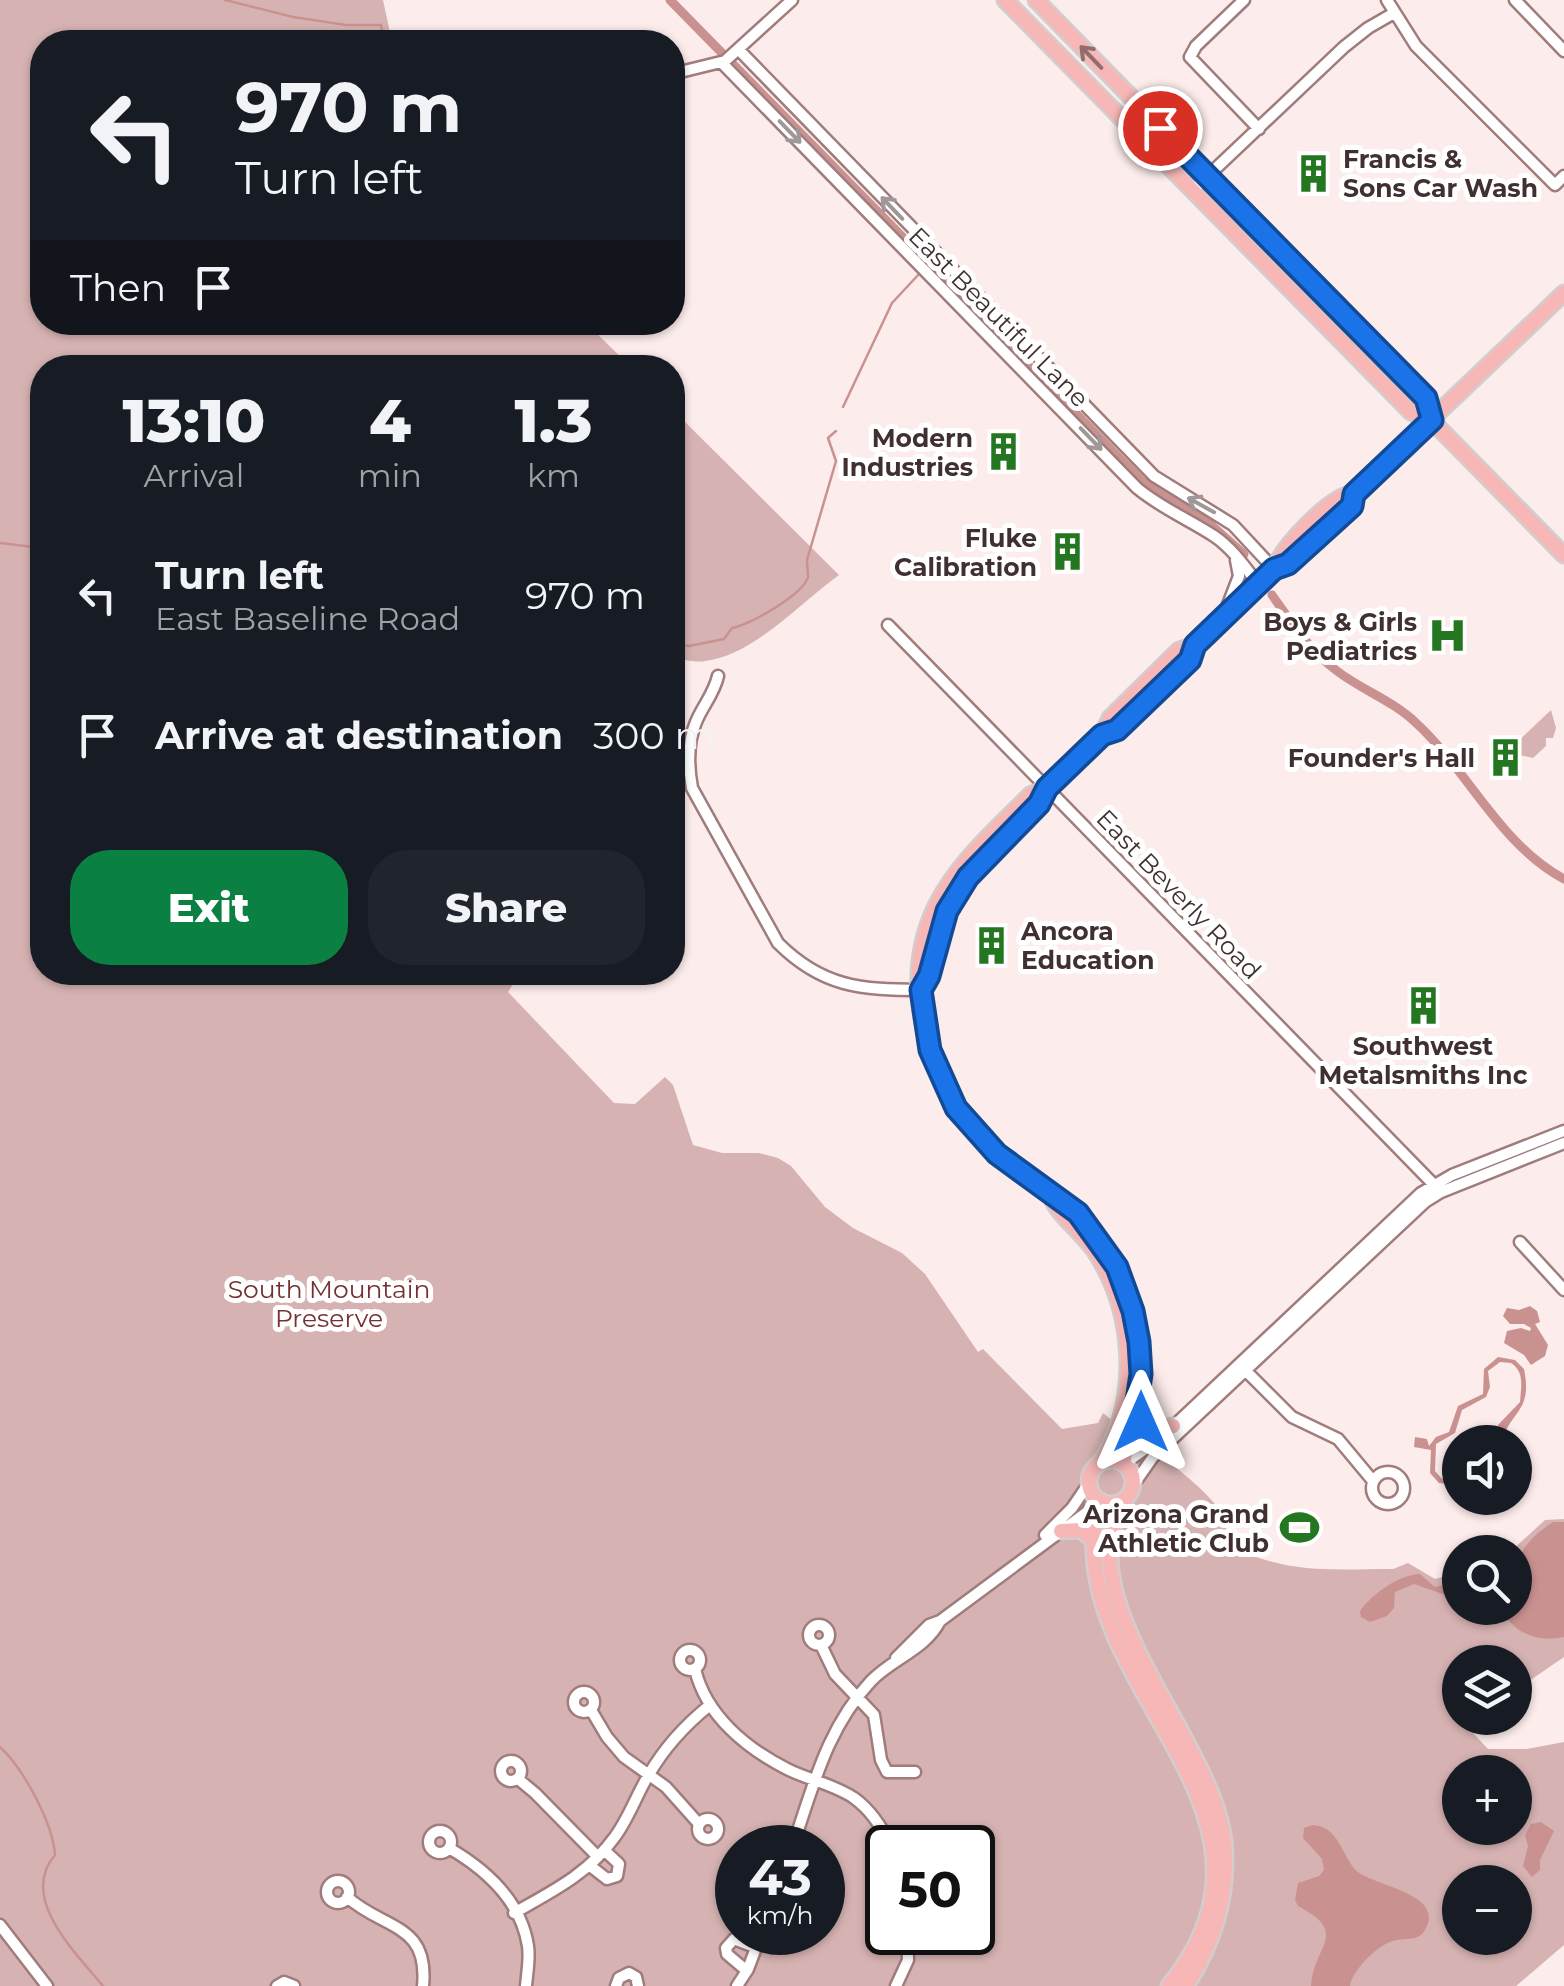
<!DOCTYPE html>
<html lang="en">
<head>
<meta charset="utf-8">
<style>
  :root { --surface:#171b24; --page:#20242c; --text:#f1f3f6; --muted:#9ea1a6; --accent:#0b8043 }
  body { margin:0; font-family:Montserrat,sans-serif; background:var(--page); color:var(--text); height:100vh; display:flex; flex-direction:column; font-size:38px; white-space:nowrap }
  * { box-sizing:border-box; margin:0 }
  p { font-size:32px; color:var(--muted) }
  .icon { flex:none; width:55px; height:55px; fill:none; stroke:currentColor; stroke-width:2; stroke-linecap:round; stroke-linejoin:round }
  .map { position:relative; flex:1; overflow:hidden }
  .panel { position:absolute; left:30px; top:355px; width:655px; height:630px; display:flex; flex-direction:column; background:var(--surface); border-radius:40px; box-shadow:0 2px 8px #0004 }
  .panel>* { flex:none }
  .guide { position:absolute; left:30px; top:30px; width:655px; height:305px; border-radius:40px; box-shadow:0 2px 8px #0004; background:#171b24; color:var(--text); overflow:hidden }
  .fabs { position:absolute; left:1442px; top:1425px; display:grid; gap:20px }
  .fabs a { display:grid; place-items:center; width:90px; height:90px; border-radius:50%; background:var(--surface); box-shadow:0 2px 8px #0004; font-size:50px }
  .speed { position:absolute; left:715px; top:1825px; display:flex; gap:20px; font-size:50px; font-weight:700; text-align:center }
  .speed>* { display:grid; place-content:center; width:130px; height:130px; border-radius:50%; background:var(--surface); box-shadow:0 2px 8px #0004; line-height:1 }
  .speed small { font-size:25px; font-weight:400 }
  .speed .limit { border:5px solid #111; border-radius:15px; background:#fff; color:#111 }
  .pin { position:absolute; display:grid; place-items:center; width:85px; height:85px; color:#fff; margin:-42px; border:5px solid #fff; border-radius:50%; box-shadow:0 2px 10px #0007 }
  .me { position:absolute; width:110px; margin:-55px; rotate:0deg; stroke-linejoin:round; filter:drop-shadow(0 0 8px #0008) }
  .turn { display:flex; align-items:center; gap:35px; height:210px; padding:0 40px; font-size:45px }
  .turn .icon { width:130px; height:130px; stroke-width:2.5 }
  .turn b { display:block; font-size:70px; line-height:85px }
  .then { display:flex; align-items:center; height:95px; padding:0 40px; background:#0003; gap:20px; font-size:38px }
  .eta { display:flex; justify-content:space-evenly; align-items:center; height:170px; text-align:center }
  .eta b { font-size:60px; font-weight:800; line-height:70px }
  .action { display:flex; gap:20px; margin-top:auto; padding:20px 40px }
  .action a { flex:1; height:115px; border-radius:40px; background:var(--accent); color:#fff; font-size:40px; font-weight:800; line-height:115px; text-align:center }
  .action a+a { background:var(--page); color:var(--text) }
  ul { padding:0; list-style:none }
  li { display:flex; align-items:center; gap:30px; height:140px; padding:0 40px }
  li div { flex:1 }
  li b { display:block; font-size:38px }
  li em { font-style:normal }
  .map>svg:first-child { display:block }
  .green { fill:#d6b3b2; fill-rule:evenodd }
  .water { fill:#c99290 }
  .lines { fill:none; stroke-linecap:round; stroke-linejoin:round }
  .stream { stroke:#c99290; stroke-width:2.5 }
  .canal { stroke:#c99290; stroke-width:9 }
  .minor-casing { stroke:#a07d7c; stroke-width:15 }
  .major-casing { stroke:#d1cecd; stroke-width:19 }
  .minor { stroke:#fff; stroke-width:10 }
  .major { stroke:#f7b7b7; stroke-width:14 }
  .oneway { stroke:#926d6d }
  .oneway2 { stroke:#a09898 }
  .route-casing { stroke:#114b97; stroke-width:25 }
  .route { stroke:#1a73e8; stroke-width:18 }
  .labels { text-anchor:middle; stroke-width:10; stroke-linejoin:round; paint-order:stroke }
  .poi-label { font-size:25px; font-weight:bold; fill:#403130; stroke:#fff; text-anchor:end }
  .street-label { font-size:25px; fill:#403130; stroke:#fff }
  .park-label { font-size:25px; fill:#753032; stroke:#fff }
</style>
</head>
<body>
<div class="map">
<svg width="1564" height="1986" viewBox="0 0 1564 1986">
  <rect width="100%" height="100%" fill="#fceceb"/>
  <path class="green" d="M 0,0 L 383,0 L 392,42 L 42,42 L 42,322 L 586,323 L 631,367 L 42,368 L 42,972 L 520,973 L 508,992 L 614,1103 L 635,1104 L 665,1077 L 673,1085 L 693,1145 L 722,1153 L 759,1153 L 778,1158 L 791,1166 L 825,1207 L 853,1228 L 902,1253 L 925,1274 L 978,1352 L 983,1349 L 1062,1429 L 1098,1423 L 1103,1413 C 1145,1448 1214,1485 1234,1534 L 1227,1544 C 1286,1575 1329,1569 1393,1569 L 1408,1563 L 1435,1579 L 1460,1572 L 1460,1608 L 1515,1608 L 1515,1552 L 1510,1552 L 1545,1520 L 1564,1519 L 1564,1657 L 1522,1686 L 1515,1705 L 1515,1662 L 1460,1662 L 1460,1718 L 1469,1718 L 1474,1734 L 1488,1749 L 1527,1749 L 1564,1742 L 1564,1945 L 1516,1986 L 0,1986 ZM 1460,1772 L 1515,1772 L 1515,1828 L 1460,1828 ZM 738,1848 L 822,1848 L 822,1932 L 738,1932 ZM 888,1848 L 972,1848 L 972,1932 L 888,1932 ZM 1460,1882 L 1515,1882 L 1515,1938 L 1460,1938 Z
    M 672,409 L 839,575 C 800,603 754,655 705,661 C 695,663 682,659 673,658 Z
    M 1551,710 L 1556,728 L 1553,738 L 1546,738 L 1546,746 L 1533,758 L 1519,755 L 1512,747 Z"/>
  <path class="water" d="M 1530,1306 L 1537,1311 L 1540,1322 L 1535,1324 L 1548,1345 L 1545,1356 L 1531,1365 L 1524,1355 L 1504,1343 L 1507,1331 L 1521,1328 L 1530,1331 L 1531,1328 L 1524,1324 L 1510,1324 L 1503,1316 L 1507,1308 L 1519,1310 Z
    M 1498,1357 L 1515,1360 L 1524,1369 C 1533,1413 1510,1410 1502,1442 L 1496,1442 L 1498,1425 L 1520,1402 C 1521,1387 1525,1372 1511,1363 L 1500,1362 L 1488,1371 L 1490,1387 L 1486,1397 L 1462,1410 L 1455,1433 L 1436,1444 L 1435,1471 L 1442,1479 L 1454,1476 L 1460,1458 L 1459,1478 L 1448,1484 L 1439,1483 L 1430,1473 L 1431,1450 L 1414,1447 L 1415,1437 L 1427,1439 L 1429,1446 L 1436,1437 L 1449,1432 L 1458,1406 L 1483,1394 L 1484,1369 Z
    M 1553,1522 L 1564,1522 L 1564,1637 C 1536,1643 1514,1633 1500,1608 L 1515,1608 C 1515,1564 1514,1548 1553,1522 Z
    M 1420,1574 L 1435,1587 L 1460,1581 L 1460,1600 L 1414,1584 L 1395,1592 L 1394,1608 L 1387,1616 L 1370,1622 L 1361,1617 L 1360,1611 C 1372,1594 1400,1574 1420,1574 Z
    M 1541,1822 L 1554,1831 L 1540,1860 L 1540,1870 L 1532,1877 L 1523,1866 L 1528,1846 L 1525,1835 L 1531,1824 Z
    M 1313,1825 C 1336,1826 1341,1850 1353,1867 C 1365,1886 1448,1891 1425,1930 C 1419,1941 1407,1938 1397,1940 C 1380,1942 1352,1970 1350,1986 L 1311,1986 C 1313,1945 1351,1934 1298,1906 L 1295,1900 L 1298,1883 L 1319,1876 L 1324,1870 L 1322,1859 L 1303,1838 L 1304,1828 Z"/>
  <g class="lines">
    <path class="stream" d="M 225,0 L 293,17 L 346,25 L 381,25 L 384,42
      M 843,407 L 892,303 L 920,273
      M 0,543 L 42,548
      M 672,644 L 689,646 L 724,639 L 732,628 C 749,625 803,595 808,577 C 808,575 807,561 807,560 L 836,461 L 828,438 L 836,431
      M 0,1747 C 24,1769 53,1824 55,1855 C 18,1898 76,1953 103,1986"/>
    <path class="canal" d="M 670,0 L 1142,481 L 1210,524 L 1244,554
      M 1272,595 C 1292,623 1310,651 1337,671 C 1362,690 1393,701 1415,722 C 1468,770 1499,844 1564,879"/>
    <defs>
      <path id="minor" d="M 1244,0 L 1196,46 L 1190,57 L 1259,129
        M 1387,0 L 1416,46 L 1555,185 L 1564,176
        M 1515,0 L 1564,51
        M 738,49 L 1154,476 L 1233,525 L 1274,569
        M 722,63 L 1137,488 C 1161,508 1188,519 1214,536 C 1232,548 1245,567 1258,584
        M 672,74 L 725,61 L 792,0
        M 1193,190 L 1344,47 L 1368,28 L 1394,13
        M 1224,615 L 1239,576 L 1236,560
        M 888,625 L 1441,1192
        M 718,676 C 714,694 703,705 696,722 C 687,743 688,766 692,788 L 778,943 C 822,987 861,990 921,990
        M 1520,1242 L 1564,1290
        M 1244,1369 L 1292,1417 L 1338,1439 L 1373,1481
        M 1124,1464 L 1161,1438 L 1421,1193 L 1452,1175 L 1564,1131
        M1372 1488a16 16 0 1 1 32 0a16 16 0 1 1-32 0Z
        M 1132,1487 L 1153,1457 L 1425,1202 L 1441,1192 L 1564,1143
        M 1045,1535 L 1072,1508 L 1089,1483
        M809 1635a10 10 0 1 1 20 0a10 10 0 1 1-20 0Z
        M 821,1645 L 835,1674 L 874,1715 L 881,1760 L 887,1772 L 915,1772
        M680 1660a10 10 0 1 1 20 0a10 10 0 1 1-20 0Z
        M 896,1658 L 929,1625 L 940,1621 L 1087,1512 L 1097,1500
        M 695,1669 C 706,1716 747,1749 789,1770 C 810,1780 835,1785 854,1798 C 871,1810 883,1829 892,1848
        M574 1702a10 10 0 1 1 20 0a10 10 0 1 1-20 0Z
        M 591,1710 L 607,1737 L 624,1757 L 666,1787 L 699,1824
        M501 1771a10 10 0 1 1 20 0a10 10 0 1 1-20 0Z
        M 518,1779 L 535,1793 L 598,1857
        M698 1829a10 10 0 1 1 20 0a10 10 0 1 1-20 0Z
        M429 1842a11 11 0 1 1 22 0a11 11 0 1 1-22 0Z
        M 449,1848 C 485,1869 521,1901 528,1946 C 530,1959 527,1973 526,1986
        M 792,1848 C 813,1788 826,1729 871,1681 C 893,1658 925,1650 940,1621
        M 589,1865 L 607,1879 L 617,1876 L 619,1864 L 604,1850
        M327 1892a11 11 0 1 1 22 0a11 11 0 1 1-22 0Z
        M 347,1897 C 384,1930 429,1923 423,1986
        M 514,1913 C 551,1892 588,1874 614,1838 C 628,1820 636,1796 648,1776 C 664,1748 685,1725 710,1705
        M 0,1925 L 47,1986
        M 747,1971 L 727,1954 L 726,1948 L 734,1939 L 757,1948
        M 277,1986 L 284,1982 L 294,1986
        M 616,1986 L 619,1978 L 629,1973 L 636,1977 L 638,1986
        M 737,1986 L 748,1969 L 762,1932
        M 896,1986 L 908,1960 L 907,1932"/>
      <path id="major" d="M 1005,0 L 1411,412 L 1432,421 L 1564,555
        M 1036,0 L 1425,398 L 1432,421
        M 1274,569 L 1288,565 L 1351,506 L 1354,493 L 1564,293
        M 1102,735 L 1117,730 L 1190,659 L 1195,645 L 1274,569 C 1284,545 1329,497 1354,493
        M 1047,788 L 1030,795 C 997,829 959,861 937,904 C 895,987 930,1092 996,1152 C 1011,1167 1031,1183 1049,1194 C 1056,1198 1064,1199 1069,1204 C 1089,1220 1104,1243 1116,1264 C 1152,1332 1140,1393 1123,1463
        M 921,990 L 929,976 L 941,924 L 968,877 L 1039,804 L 1047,788 L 1102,735 L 1110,718 L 1179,650 L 1195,645
        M 1051,1196 C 1058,1216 1081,1231 1094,1250 C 1135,1311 1141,1401 1100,1463
        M 1136,1410 L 1141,1422 L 1155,1431 L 1173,1426
        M1089 1482a22 22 0 1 1 44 0a22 22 0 1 1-44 0Z
        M 1127,1497 C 1059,1596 1213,1737 1224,1842 C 1229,1894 1214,1942 1186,1986
        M 1101,1501 C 1092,1516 1093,1536 1094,1553 C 1101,1707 1302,1821 1169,1986
        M 1061,1531 L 1081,1530 L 1094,1541"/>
    </defs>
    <use href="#minor" class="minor-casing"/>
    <use href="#major" class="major-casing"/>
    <use href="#minor" class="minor"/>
    <use href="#major" class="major"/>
  </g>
  <defs><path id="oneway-shaft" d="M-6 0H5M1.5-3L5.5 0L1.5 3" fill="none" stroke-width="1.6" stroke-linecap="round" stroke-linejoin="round" transform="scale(2.5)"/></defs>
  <use class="oneway" href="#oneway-shaft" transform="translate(1091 57) rotate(-134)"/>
  <g class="oneway2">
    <use href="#oneway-shaft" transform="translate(790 132) rotate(46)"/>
    <use href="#oneway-shaft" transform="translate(892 208) rotate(-134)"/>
    <use href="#oneway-shaft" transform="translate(1091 439) rotate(46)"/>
    <use href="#oneway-shaft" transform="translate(1201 505) rotate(-151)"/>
  </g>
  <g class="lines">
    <defs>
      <path id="route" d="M 1141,1422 L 1136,1408 L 1141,1374 L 1139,1342 L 1133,1311 L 1117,1267 L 1078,1213 L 997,1154 L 956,1108 L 930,1050 L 921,990 L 929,976 L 947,911 L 968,877 L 1039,804 L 1047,788 L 1102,735 L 1117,730 L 1190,660 L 1195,645 L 1274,569 L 1288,564 L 1352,506 L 1354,494 L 1432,420 L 1426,398 L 1160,128"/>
    </defs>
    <use href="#route" class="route-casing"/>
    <use href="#route" class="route"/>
  </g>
  <defs>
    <symbol id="building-bare" viewBox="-9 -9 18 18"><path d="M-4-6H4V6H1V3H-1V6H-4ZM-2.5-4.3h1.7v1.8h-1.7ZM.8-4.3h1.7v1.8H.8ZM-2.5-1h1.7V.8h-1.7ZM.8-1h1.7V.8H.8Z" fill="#247620" stroke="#fff" stroke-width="2.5" paint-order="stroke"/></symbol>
    <symbol id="hospital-bare" viewBox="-9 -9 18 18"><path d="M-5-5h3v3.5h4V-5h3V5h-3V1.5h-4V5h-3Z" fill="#247620" stroke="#fff" stroke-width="2.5" paint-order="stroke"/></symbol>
    <symbol id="stadium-bare" viewBox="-9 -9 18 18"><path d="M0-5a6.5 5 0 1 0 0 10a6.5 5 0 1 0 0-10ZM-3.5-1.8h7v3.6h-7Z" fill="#247620" stroke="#fff" stroke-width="2.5" paint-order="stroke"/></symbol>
  </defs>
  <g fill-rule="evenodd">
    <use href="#building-bare" x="1286" y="146" width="55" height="55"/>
    <use href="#building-bare" x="976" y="424" width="55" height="55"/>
    <use href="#building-bare" x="1040" y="524" width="55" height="55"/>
    <use href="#hospital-bare" x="1420" y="608" width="55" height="55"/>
    <use href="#building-bare" x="1478" y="730" width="55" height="55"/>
    <use href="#building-bare" x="964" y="918" width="55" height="55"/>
    <use href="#building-bare" x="1396" y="978" width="55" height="55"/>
    <use href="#stadium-bare" x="1272" y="1500" width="55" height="55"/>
  </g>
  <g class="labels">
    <g class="poi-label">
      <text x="1343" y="168" text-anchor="start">Francis &amp;<tspan x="1343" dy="29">Sons Car Wash</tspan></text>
      <text x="973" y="447">Modern<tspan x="973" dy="29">Industries</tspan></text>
      <text x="1037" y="547">Fluke<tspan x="1037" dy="29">Calibration</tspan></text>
      <text x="1417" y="631">Boys &amp; Girls<tspan x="1417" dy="29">Pediatrics</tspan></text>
      <text x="1475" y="767">Founder's Hall</text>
      <text x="1021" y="940" text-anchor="start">Ancora<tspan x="1021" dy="29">Education</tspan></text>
      <text x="1423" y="1055" text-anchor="middle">Southwest<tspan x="1423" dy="29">Metalsmiths Inc</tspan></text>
      <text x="1269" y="1523">Arizona Grand<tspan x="1269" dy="29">Athletic Club</tspan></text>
    </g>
    <g class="street-label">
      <text transform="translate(999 317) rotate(45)" y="9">East Beautiful Lane</text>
      <text transform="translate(1179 894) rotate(46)" y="9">East Beverly Road</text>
    </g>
    <g class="park-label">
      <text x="329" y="1298">South Mountain<tspan x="329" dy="29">Preserve</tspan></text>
    </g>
  </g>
</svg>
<div class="fabs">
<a><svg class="icon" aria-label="sound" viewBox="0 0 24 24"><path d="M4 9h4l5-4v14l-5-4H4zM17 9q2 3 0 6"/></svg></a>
<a><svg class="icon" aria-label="search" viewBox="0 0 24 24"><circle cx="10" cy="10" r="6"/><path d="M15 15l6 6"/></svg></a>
<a><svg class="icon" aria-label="layers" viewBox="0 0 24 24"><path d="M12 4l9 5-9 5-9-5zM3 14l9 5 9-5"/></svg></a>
<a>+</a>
<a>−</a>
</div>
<div class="speed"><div>43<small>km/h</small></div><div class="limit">50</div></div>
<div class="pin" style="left:1160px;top:128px;background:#d93025"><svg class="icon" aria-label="arrive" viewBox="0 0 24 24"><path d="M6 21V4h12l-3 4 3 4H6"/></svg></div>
<svg class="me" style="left:1141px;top:1422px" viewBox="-20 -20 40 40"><path d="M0-17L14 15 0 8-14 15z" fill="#1a73e8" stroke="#fff" stroke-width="4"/></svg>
<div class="guide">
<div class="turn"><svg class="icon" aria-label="left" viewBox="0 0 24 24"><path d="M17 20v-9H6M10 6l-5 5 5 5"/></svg><div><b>970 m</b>Turn left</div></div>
<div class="then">Then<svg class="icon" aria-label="arrive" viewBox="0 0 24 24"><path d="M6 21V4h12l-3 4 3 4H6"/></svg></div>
</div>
<section class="panel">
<div class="eta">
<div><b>13:10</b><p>Arrival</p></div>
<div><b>4</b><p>min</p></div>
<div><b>1.3</b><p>km</p></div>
</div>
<ul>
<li><svg class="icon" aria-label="left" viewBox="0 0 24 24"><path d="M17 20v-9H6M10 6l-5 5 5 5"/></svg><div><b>Turn left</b><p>East Baseline Road</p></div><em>970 m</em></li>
<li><svg class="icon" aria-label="arrive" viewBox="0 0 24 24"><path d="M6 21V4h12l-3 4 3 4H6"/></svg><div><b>Arrive at destination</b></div><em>300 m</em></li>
</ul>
<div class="action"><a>Exit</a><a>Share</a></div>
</section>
</div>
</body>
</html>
